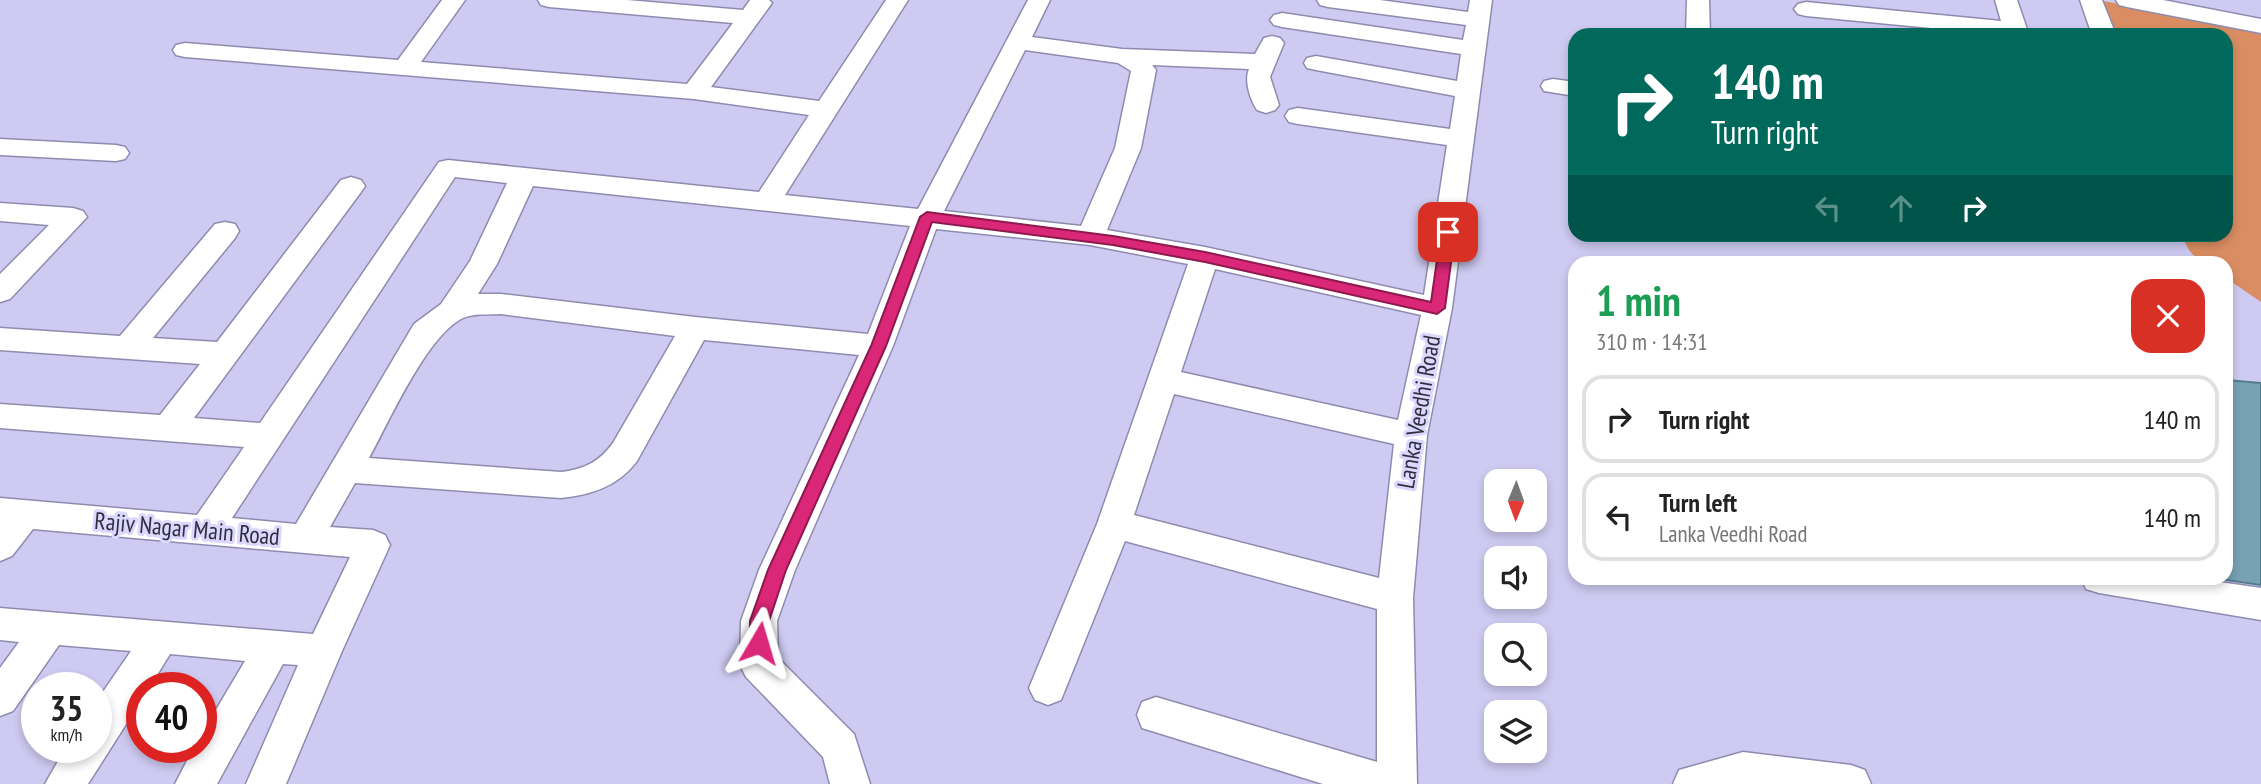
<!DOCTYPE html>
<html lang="en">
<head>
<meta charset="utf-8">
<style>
  :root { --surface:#fff; --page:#f2f2f2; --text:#222; --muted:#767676; --line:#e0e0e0 }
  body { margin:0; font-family:"PT Sans Narrow",sans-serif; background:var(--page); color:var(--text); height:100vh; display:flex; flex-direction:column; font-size:26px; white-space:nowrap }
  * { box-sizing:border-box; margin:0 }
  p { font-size:23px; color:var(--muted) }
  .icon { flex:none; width:38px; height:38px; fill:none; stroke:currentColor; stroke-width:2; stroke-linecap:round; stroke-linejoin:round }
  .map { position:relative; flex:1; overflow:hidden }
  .details { position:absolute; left:1568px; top:256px; width:665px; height:329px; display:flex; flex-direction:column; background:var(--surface); border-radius:21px; box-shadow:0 4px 10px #0003 }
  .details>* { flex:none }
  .top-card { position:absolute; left:1568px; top:28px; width:665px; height:214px; border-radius:21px; box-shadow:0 4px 10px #0003; background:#00695c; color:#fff; overflow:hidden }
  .needle { width:46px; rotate:181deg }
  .fabs { position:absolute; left:1484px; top:469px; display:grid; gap:14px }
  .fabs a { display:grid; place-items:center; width:63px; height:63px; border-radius:14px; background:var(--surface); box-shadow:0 4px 10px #0003; font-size:35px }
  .speed { position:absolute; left:21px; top:672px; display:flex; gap:14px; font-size:35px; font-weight:700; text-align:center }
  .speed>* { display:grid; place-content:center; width:91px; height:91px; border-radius:50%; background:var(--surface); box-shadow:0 4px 10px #0003; line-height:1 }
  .speed small { font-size:18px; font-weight:400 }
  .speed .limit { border:10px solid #d22; background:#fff; color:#111 }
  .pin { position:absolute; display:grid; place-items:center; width:60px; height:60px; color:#fff; margin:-30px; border-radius:14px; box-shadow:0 4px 10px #0006 }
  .me { position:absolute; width:77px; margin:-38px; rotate:7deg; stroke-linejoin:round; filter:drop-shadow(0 0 5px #0008) }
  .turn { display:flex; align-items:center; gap:24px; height:147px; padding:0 28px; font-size:32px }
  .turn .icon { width:91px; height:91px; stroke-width:2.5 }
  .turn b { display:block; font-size:49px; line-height:60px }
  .lanes { display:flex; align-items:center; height:66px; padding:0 28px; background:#0003; justify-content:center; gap:35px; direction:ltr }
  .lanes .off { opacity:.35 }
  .round { display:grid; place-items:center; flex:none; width:74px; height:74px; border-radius:21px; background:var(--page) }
  .summary { display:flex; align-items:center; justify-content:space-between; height:119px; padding:0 28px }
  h1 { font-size:42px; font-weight:600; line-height:52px; color:#1e9e55 }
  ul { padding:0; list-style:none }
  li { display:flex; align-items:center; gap:21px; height:88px; margin:0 14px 10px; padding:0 14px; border:4px solid var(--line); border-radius:21px }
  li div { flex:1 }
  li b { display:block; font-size:26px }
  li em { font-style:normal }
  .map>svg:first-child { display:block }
  .green { fill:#da8d62 }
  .building { fill:#78a1b5; stroke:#557d90; stroke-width:2 }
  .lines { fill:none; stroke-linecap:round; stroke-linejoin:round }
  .minor-casing { stroke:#8f8baf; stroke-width:3 }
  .minor { fill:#fff; fill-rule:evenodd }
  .route { fill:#db2777; stroke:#8e194d; stroke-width:2 }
  .labels { text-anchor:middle; stroke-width:6; stroke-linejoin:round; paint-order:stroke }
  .street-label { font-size:24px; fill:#312f3e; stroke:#dbd7ff }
</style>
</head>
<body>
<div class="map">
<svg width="2261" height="784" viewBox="0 0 2261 784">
  <rect width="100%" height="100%" fill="#cecaf1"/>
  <path class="green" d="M 2098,0 L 2261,31 L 2261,302 L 2226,278 L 2226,262 C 2199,262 2192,261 2182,235 L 2226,234 L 2226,35 L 2111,35 Z"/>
  <path class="building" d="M 2226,380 L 2261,383 L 2261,585 L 2226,580 Z"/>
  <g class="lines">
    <defs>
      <path id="minor" d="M 442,0 L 465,0 L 421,62 L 687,84 L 733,23 L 549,7 L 541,5 L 538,0 L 627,0 L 743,10 L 750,0 L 769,0 L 772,3 L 711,87 L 819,101 L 886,0 L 908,0 L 785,195 L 918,209 L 1028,0 L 1050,0 L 1032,37 L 1122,49 L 1255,54 L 1264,38 L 1272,36 L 1280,38 L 1284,43 L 1270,77 L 1279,105 L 1275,110 L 1266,113 L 1257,110 C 1250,99 1244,81 1249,69 L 1152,65 L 1156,70 L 1141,148 L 1107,230 L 1205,247 L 1424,295 L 1447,145 L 1298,124 L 1289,122 L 1285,116 L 1289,110 L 1298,108 L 1450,129 L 1455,96 L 1316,70 L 1307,68 L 1304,63 L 1307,58 L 1316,56 L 1457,81 L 1461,54 L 1282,27 L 1274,25 L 1270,20 L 1274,15 L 1282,13 L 1463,40 L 1466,25 L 1328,7 L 1320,5 L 1317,0 L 1380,0 L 1468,12 L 1470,0 L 1492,0 L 1452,308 L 1427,435 L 1413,598 L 1417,784 L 1323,784 L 1142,728 L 1137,715 L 1142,702 L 1156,697 L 1377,762 L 1377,609 L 1125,541 L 1061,700 L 1048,705 L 1035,700 L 1029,688 L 1097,524 L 1188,264 L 1090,245 L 936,229 L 893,346 L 795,570 L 777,621 L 778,658 L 854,734 L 870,784 L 830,784 L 823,757 L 746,677 L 740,665 L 741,621 L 759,570 L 859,355 L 704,340 L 637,461 C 618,486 592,495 561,498 L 355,483 L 330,527 L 373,530 L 385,535 L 390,545 L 342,651 L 286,784 L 246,784 L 298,665 L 283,664 L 217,784 L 175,784 L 194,747 L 201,747 L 201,735 L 245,661 L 170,654 L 149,688 L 142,688 L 142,699 L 88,784 L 45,784 L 66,747 L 96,747 L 96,702 L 131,651 L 59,645 L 13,711 L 0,716 L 0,668 L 19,642 L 0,640 L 0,608 L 313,634 L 350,557 L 33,529 L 12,556 L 0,561 L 0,498 L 197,515 L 244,447 L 0,428 L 0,404 L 160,415 L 200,364 L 0,350 L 0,328 L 120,336 L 215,224 L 225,222 L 235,224 L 239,231 L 235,238 L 153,338 L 217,342 L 341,180 L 351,177 L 361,180 L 365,186 L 361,192 L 194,418 L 260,423 L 439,162 L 448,160 L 759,192 L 809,115 L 694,99 L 185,57 L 176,55 L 173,50 L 176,45 L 185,43 L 398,60 ZM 1025,50 L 1118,63 L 1131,71 L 1115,148 L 1081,226 L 944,211 ZM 455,177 L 507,183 L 470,261 L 441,304 L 414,324 L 296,524 L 232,518 ZM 533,186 L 910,226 L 868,334 L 695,317 L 501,294 L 478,294 L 497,264 ZM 1215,269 L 1421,315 L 1398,420 L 1181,372 ZM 501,314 L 675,336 L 613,443 C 599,462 585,469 561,472 L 369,458 C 389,422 427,335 463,318 C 474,313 489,315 501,314 ZM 1174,394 L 1394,444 L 1379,578 L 1134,515 Z
        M 1687,0 L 1709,0 L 1710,35 L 1686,35 Z
        M 1995,0 L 2017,0 L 2029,35 L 2004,35 L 1806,16 L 1798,14 L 1794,9 L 1798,4 L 1806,2 L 2001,21 Z
        M 2080,0 L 2102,0 L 2116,35 L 2092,35 Z
        M 2116,0 L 2163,0 L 2261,19 L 2261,33 L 2127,7 L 2119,5 Z
        M 1553,79 L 1575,82 L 1575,96 L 1544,91 L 1541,86 L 1544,81 Z
        M 0,139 L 116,145 L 125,147 L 129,153 L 125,159 L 116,161 L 0,155 Z
        M 0,203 L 73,208 L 83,211 L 87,217 L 10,299 L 0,302 L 0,274 L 49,225 L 0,221 Z
        M 2081,578 L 2192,578 L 2261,588 L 2261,620 L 2099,593 L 2086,589 Z
        M 1743,752 L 1851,765 L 1865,770 L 1871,784 L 1673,784 L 1679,770 Z"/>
    </defs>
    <use href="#minor" class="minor-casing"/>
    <use href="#minor" class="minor"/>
  </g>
  <path class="route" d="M 927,212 L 1113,236 L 1205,252 L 1431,302 L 1441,232 L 1448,228 L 1455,232 L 1445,308 L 1437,314 L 1205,262 L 1113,245 L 932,222 L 886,346 L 786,570 L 769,621 L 769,643 L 766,649 L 759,651 L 753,649 L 750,643 L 750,621 L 768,570 L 871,346 L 920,217 Z"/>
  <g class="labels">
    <g class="street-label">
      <text transform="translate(1419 412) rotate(-80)" y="8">Lanka Veedhi Road</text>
      <text transform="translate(187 529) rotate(5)" y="8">Rajiv Nagar Main Road</text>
    </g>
  </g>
</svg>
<div class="fabs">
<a><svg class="needle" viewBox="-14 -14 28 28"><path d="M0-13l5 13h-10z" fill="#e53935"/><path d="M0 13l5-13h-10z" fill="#767676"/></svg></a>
<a><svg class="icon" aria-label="sound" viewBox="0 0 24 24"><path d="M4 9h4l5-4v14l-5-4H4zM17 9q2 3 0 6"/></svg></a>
<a><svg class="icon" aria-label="search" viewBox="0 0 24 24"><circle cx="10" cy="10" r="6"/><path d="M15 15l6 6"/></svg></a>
<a><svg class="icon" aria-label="layers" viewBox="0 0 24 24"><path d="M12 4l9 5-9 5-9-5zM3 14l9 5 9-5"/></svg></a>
</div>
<div class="speed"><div>35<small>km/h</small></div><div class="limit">40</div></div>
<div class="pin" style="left:1448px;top:232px;background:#d93025"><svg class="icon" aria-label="arrive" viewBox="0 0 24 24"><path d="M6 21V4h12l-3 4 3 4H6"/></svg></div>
<svg class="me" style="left:759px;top:643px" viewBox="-20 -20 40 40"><path d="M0-17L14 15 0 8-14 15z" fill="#db2777" stroke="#fff" stroke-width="4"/></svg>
<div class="top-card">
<div class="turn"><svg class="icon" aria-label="right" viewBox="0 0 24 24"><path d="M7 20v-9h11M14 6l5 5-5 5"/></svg><div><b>140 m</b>Turn right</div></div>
<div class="lanes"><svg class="icon off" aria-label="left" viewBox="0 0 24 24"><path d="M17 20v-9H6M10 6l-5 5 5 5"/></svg><svg class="icon off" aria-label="ahead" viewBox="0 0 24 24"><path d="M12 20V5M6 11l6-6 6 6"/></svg><svg class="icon" aria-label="right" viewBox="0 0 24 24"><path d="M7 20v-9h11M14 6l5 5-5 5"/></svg></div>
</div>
<section class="details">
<div class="summary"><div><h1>1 min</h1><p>310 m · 14:31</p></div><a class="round" style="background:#d93025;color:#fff"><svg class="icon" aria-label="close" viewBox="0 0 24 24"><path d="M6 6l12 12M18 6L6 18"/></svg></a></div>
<ul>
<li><svg class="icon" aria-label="right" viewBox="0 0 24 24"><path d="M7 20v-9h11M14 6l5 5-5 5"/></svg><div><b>Turn right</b></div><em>140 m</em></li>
<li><svg class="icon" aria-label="left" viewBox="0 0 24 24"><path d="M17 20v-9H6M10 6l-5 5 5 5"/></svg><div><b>Turn left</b><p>Lanka Veedhi Road</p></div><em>140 m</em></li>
</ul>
</section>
</div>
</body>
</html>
